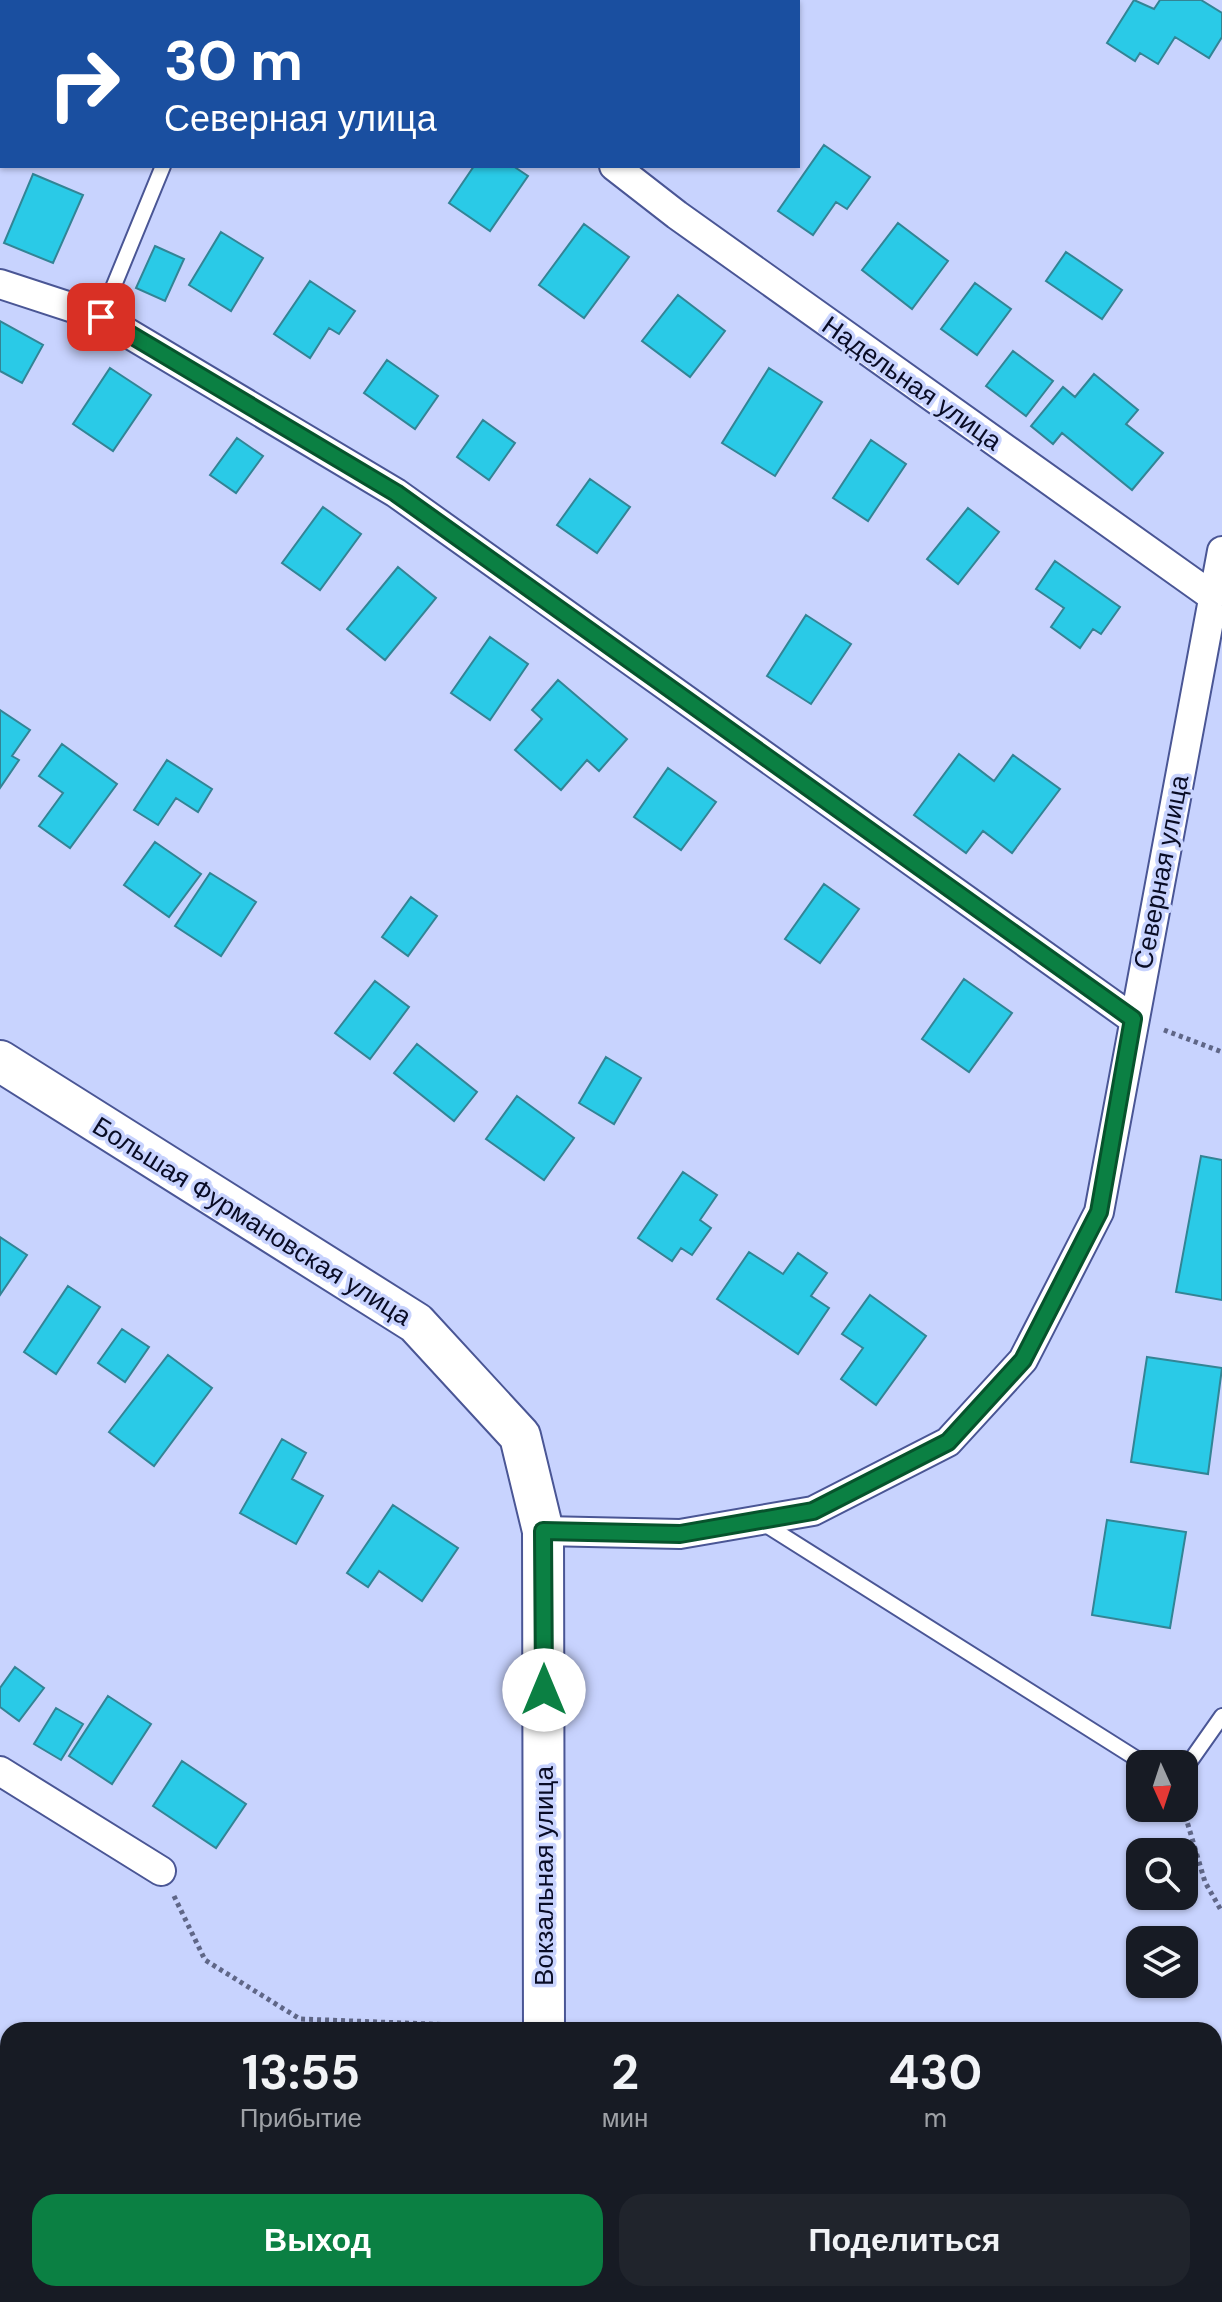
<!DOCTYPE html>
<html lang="ru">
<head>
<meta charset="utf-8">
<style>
  :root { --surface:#171b24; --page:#20242c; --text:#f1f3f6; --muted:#9ea1a6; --accent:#0b8043 }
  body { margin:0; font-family:"DM Sans",sans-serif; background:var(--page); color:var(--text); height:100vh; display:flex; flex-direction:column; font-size:30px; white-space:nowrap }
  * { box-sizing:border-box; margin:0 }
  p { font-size:26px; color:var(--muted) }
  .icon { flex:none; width:44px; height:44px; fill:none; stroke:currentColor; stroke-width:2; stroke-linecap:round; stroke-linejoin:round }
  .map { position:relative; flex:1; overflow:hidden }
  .panel { position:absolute; left:0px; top:2022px; width:1222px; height:280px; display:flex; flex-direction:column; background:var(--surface); border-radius:24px 24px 0 0; box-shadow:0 2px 6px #0004 }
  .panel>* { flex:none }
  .hud { position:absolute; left:0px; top:0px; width:800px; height:168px; box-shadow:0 2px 6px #0004; background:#1a4fa0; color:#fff; overflow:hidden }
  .needle { width:52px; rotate:177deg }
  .buttons { position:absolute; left:1126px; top:1750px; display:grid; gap:16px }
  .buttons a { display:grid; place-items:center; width:72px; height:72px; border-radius:16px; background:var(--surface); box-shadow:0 2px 6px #0004; font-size:40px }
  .pin { position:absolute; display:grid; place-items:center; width:68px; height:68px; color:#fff; margin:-34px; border-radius:16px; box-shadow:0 4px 12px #0006 }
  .me { position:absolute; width:88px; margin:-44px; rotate:0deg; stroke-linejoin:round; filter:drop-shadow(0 0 6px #0008) }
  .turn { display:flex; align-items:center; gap:28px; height:168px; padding:0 32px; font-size:36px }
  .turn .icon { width:104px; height:104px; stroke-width:2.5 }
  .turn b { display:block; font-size:56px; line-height:68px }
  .eta { display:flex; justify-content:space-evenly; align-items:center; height:136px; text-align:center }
  .eta b { font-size:48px; font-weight:700; line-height:56px }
  .cta { display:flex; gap:16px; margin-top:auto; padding:16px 32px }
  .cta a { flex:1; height:92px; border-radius:24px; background:var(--accent); color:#fff; font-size:32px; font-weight:700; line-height:92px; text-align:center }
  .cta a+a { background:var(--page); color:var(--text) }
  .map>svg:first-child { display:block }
  .water { fill:#9fb0f6 }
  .building { fill:#2acae7; stroke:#338495; stroke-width:2 }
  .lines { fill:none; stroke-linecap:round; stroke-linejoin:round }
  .service-casing { stroke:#4a5695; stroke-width:18 }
  .minor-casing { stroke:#4a5695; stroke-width:32 }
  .secondary-casing { stroke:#4a5695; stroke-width:44 }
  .path { stroke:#5f6687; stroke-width:5; stroke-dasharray:4 4; stroke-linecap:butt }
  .service { stroke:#fff; stroke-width:14 }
  .minor { stroke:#fff; stroke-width:28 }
  .secondary { stroke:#fff; stroke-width:40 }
  .route-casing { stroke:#07532c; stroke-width:20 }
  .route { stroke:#0b8043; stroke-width:14 }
  .labels { text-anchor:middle; stroke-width:7; stroke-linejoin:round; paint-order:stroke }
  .street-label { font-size:26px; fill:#090c25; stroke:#c8d3fe }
</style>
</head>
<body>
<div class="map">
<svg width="1222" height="2302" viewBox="0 0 1222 2302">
  <rect width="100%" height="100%" fill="#c8d3fe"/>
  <path class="water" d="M 331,2294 L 423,2294 L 424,2302 L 326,2302 Z"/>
  <path class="building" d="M 525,0 L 578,0 L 524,2 Z
    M 1134,0 L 1154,9 L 1160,0 L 1201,0 L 1222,13 L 1222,37 L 1209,58 L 1175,37 L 1158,64 L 1140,53 L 1135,61 L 1107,43 Z
    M 824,145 L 870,177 L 847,209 L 836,202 L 813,235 L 778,211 Z
    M 474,166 L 513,166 L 528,176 L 490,231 L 449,203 Z
    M 33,174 L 83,195 L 53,263 L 4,243 Z
    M 898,223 L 948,261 L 912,309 L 862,270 Z
    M 584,224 L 629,257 L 584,318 L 539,285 Z
    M 221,232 L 263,258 L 231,311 L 189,285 Z
    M 155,246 L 184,259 L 165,301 L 136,288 Z
    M 1066,252 L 1122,290 L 1102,319 L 1046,281 Z
    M 310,281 L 355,311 L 339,334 L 329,328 L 310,358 L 274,334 Z
    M 975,283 L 1011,309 L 977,355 L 941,329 Z
    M 678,295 L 725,331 L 690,377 L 642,341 Z
    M 0,321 L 43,345 L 22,383 L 0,371 Z
    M 1013,351 L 1053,381 L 1026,416 L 986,386 Z
    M 387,360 L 438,396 L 415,429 L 364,393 Z
    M 110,368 L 151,395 L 113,451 L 73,424 Z
    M 769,368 L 822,402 L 775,476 L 722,443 Z
    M 1094,374 L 1138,410 L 1126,424 L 1163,453 L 1132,490 L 1062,433 L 1053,444 L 1031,426 L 1063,387 L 1075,397 Z
    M 483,420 L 515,443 L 489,480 L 457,457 Z
    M 237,438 L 263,456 L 236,493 L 210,475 Z
    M 871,440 L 906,464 L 868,521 L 833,498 Z
    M 590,479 L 630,507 L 597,553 L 557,525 Z
    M 323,507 L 361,534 L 320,590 L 282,563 Z
    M 968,508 L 999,532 L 958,584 L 927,559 Z
    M 1055,561 L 1120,607 L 1101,634 L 1093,629 L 1080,648 L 1051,627 L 1064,608 L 1036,589 Z
    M 398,567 L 436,598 L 385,660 L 347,629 Z
    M 806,615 L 851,644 L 811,704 L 767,676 Z
    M 490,637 L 528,664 L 490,720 L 451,693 Z
    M 558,680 L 627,739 L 599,771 L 587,760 L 561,790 L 515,750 L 542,719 L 532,710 Z
    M 0,710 L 30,730 L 12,756 L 19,760 L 0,788 Z
    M 62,744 L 117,784 L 70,848 L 39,826 L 63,793 L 39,776 Z
    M 959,754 L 994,781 L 1013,755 L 1060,789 L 1012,853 L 983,831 L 966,853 L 914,815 Z
    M 167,760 L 212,789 L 198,812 L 176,798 L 158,825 L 134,810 Z
    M 668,768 L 716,802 L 681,850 L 634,817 Z
    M 155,842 L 201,874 L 169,917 L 124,885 Z
    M 210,873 L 256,902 L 221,956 L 175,926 Z
    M 824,884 L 859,909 L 820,963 L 785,939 Z
    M 411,897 L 437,916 L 408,956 L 382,937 Z
    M 964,979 L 1012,1013 L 969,1072 L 922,1039 Z
    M 375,981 L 409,1007 L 370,1059 L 335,1033 Z
    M 417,1044 L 477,1092 L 454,1121 L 394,1073 Z
    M 606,1057 L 641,1078 L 614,1124 L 579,1103 Z
    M 517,1096 L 574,1138 L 544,1180 L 486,1139 Z
    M 1201,1156 L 1222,1160 L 1222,1300 L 1176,1292 Z
    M 683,1172 L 717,1195 L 700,1220 L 711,1228 L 692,1255 L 681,1248 L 672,1261 L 638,1238 Z
    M 0,1237 L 27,1255 L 0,1295 Z
    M 749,1252 L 783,1274 L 798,1253 L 827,1273 L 811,1296 L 829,1308 L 798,1354 L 717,1299 Z
    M 68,1286 L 100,1307 L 56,1374 L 24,1352 Z
    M 870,1295 L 926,1336 L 876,1405 L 841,1379 L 863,1348 L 842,1334 Z
    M 122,1329 L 149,1347 L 125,1382 L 98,1363 Z
    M 168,1355 L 212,1388 L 154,1466 L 109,1432 Z
    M 1147,1357 L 1222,1368 L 1208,1474 L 1131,1462 Z
    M 282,1439 L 306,1453 L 292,1479 L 323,1496 L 296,1544 L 240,1513 Z
    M 393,1505 L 458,1548 L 422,1601 L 379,1571 L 368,1587 L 347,1573 Z
    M 1107,1520 L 1186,1532 L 1170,1628 L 1092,1615 Z
    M 15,1667 L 44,1688 L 19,1721 L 0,1707 L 0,1688 Z
    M 108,1696 L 151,1724 L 112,1784 L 69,1756 Z
    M 56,1708 L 83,1724 L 61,1760 L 34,1744 Z
    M 182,1761 L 246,1804 L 216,1848 L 153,1806 Z
    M 0,2213 L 8,2217 L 3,2238 L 8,2240 L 8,2286 L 0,2282 Z
    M 95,2294 L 150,2294 L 147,2302 L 92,2302 Z"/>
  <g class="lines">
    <defs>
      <path id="service" d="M 231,2 L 232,0
        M 101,317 L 163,166
        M 763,1523 L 1145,1764
        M 1184,1770 L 1222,1716"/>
      <path id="minor" d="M 401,0 L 403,2
        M 614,166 L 677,215 L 1212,596
        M 0,284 L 101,317 L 396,493 L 1133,1019
        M 543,1531 L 680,1534 L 813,1511 L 948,1442 L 1023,1360 L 1099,1212 L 1222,551
        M 0,1771 L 161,1871"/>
      <path id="secondary" d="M 0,1061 L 416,1323 L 520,1436 L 543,1531 L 544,2030
        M 559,2294 L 560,2302"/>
    </defs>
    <use href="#service" class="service-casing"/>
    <use href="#minor" class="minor-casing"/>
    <use href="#secondary" class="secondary-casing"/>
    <path class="path" d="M 1164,1030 L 1222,1052
      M 1183,1808 L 1205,1882 L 1222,1912
      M 174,1896 L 205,1960 L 300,2019 L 507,2027"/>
    <use href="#service" class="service"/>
    <use href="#minor" class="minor"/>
    <use href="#secondary" class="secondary"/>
  </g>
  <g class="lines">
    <defs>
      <path id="route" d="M 101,317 L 396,493 L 1133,1019 L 1099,1212 L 1023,1360 L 948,1442 L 813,1511 L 680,1534 L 543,1531 L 544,1690"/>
    </defs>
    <use href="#route" class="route-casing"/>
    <use href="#route" class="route"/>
  </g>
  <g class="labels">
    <g class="street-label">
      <text transform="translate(912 383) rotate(35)" y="9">Надельная улица</text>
      <text transform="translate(1161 872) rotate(-79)" y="9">Северная улица</text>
      <text transform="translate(252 1221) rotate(32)" y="9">Большая Фурмановская улица</text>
      <text transform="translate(544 1876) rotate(-90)" y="9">Вокзальная улица</text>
    </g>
  </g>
</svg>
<div class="buttons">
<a><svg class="needle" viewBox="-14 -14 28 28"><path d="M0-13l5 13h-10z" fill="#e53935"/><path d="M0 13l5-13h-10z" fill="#9ea1a6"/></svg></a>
<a><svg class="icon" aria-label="search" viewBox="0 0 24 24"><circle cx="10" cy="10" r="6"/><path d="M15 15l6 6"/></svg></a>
<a><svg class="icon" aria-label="layers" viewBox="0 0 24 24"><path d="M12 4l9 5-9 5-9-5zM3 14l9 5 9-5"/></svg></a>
</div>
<div class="pin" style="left:101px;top:317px;background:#d93025"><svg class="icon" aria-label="arrive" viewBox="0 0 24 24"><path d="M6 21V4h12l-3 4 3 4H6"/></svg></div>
<svg class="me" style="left:544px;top:1690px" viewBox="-20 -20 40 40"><circle r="19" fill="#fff"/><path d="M0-13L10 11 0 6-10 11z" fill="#0b8043"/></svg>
<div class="hud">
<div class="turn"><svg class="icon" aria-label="right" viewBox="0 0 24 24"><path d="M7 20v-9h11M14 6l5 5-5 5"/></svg><div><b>30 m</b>Северная улица</div></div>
</div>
<section class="panel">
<div class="eta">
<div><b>13:55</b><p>Прибытие</p></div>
<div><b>2</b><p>мин</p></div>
<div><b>430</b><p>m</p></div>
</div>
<div class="cta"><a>Выход</a><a>Поделиться</a></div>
</section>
</div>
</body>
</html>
